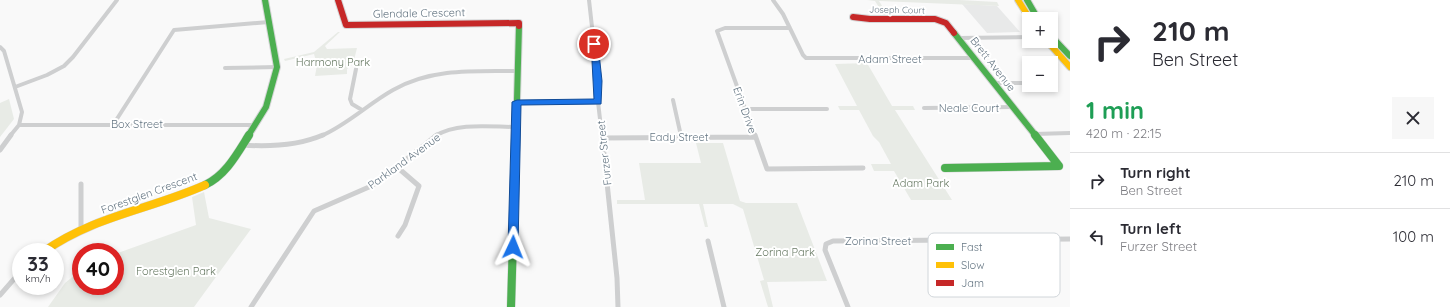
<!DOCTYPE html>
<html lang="en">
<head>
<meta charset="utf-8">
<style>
  :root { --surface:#fff; --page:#f7f7f7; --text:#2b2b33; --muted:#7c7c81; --line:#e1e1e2 }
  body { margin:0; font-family:Quicksand,sans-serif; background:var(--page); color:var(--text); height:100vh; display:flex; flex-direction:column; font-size:15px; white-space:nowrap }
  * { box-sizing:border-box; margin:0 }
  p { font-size:13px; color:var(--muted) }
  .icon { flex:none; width:22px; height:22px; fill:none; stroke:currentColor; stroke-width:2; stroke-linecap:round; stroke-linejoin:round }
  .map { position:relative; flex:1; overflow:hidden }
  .panel { display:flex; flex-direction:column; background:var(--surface); width:380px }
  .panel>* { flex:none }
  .top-card { background:#fff; color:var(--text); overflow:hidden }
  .controls { position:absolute; left:1022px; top:12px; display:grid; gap:8px }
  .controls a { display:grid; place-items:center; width:36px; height:36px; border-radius:0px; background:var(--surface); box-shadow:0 2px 6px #0003; font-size:20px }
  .speed { position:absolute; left:12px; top:243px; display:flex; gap:8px; font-size:20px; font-weight:700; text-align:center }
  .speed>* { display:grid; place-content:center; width:52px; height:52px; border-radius:50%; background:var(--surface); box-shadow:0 2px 6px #0003; line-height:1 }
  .speed small { font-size:10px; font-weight:400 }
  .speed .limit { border:6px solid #d22; background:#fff; color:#111 }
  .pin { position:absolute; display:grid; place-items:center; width:34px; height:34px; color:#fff; margin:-17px; border:2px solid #fff; border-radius:50%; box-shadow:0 1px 4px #0007 }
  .me { position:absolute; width:44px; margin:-22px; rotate:2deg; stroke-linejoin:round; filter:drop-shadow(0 0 3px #0008) }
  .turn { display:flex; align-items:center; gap:14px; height:84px; padding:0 16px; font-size:18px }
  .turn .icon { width:52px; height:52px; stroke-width:2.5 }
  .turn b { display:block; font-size:28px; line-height:34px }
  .round { display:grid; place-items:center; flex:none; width:42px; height:42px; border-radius:0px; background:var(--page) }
  .summary { display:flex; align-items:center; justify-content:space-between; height:68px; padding:0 16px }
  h1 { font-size:24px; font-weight:700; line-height:30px; color:#1e9e55 }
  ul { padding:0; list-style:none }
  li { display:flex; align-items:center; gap:12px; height:56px; padding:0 16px; border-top:1px solid var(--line) }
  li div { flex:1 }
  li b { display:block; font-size:15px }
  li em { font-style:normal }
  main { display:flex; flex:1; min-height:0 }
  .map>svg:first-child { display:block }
  .built { fill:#e8e9e9 }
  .green { fill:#e8ebe6 }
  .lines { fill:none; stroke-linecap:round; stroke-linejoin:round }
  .fast-far1-casing { stroke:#d5d6d7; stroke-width:8 }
  .fast-casing { stroke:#d5d6d7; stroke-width:9 }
  .slow-far1-casing { stroke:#d5d6d7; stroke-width:8 }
  .slow-casing { stroke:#d5d6d7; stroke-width:9 }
  .jam-casing { stroke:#d5d6d7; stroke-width:8 }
  .street-far1 { stroke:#cecfd0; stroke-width:4 }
  .street { stroke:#cecfd0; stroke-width:5 }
  .fast-far1 { stroke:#4caf50; stroke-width:6 }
  .fast { stroke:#4caf50; stroke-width:8 }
  .slow-far1 { stroke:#ffc107; stroke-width:6 }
  .slow { stroke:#ffc107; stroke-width:8 }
  .jam { stroke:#c62828; stroke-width:6 }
  .route { fill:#1a73e8; stroke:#114b97 }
  .labels { text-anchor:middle; stroke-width:4; stroke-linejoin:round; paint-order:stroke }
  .far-street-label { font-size:9px; fill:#657683; stroke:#fff }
  .street-label { font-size:11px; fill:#657683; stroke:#fff }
  .park-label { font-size:11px; fill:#687a64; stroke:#fff }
  .key { fill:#fff; stroke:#d1d6da; stroke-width:1 }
  .key-label { font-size:11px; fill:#657683 }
</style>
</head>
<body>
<main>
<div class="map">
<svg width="1070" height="307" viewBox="0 0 1070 307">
  <rect width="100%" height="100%" fill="#f9f9f9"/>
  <path class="built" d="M 962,4 L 997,6 L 1020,32 L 987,33 Z"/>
  <path class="green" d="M 867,0 L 959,0 L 997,2 L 999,6 L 879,1 L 889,17 L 885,17 L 875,1 Z
    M 338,32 L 340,32 L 325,46 L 327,49 L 357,48 L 353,64 L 347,69 L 347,74 L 315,76 L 317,65 L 314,54 L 285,61 L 284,59 L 314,52 Z
    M 867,63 L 892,106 L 913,106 L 915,110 L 895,110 L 952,200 L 911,200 L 894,171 L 874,171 L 871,164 L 891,164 L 879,142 L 873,136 L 859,110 L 840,110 L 838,106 L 857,106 L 835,64 Z
    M 9,99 L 14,119 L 0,137 L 0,103 Z
    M 696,143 L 723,143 L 740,201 L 746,203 L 797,203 L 827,281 L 767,282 L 773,307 L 768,307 L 760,281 L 764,280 L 743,209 L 733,204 L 703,204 L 708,227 L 705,227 L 699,204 L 617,204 L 617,200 L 645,200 L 639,163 L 701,163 Z
    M 204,192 L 209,218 L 251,229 L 194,307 L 48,307 L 65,283 L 81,270 L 81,286 L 115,286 L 115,254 L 196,225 L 192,197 Z"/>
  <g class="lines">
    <defs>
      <path id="fast-far1" d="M 1027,0 L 1038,19
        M 954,33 L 1036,136
        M 1051,36 L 1070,56
        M 248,136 L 266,107 L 277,67 L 265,0
        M 516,136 L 519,26"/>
      <path id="fast" d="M 945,168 L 1059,166 L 1035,135
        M 205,185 C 226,175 237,154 249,135
        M 511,307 L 516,135"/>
      <path id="slow-far1" d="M 1018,0 L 1030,19
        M 1047,41 L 1070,67"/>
      <path id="slow" d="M 43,252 C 96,215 149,210 205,185"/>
      <path id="jam" d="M 338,0 L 346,25 L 519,23 L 519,26
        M 853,17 L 870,19 L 935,19 L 946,23 L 954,33"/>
    </defs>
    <use href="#fast-far1" class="fast-far1-casing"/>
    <use href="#fast" class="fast-casing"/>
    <use href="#slow-far1" class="slow-far1-casing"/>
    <use href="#slow" class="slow-casing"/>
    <use href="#jam" class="jam-casing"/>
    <path class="street-far1" d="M 589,0 L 598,81 L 598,102 L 602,136
      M 773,0 L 783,14 L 803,55 L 806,58 L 974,58
      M 958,38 L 1029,37
      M 0,47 L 4,51 L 22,112 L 19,125 L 10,136
      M 225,68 L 277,67
      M 356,69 L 350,99 L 352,104 L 362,110
      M 994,83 L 1029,83
      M 15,87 L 47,75 L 64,66 L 73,57 L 117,0
      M 673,100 L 681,136
      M 517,103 L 598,102
      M 924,108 L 1013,107
      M 745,109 L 827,109
      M 19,125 L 255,125
      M 113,125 L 174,30 L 269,22
      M 1034,134 L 1070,133
      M 321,136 C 347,125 368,104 393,90 C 431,68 475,71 518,71
      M 435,136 C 458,122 491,127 516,127
      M 755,136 L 717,31 L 725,28 L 790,28"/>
    <path class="street" d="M 602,135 L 617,278 L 618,307
      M 681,135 L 681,137
      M 755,135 L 767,169 L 863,168
      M 602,138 L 755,137
      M 242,145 C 270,147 297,146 323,135
      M 0,150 L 11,135
      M 397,167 L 419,186 L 405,225 L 398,236
      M 81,184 L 81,230
      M 708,241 L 724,307
      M 0,295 L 21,271
      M 251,307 L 314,211 L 369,187 L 379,181 L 437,135
      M 848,307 L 825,250 L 826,244 L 833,241 L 1070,239"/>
    <use href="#fast-far1" class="fast-far1"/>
    <use href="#fast" class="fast"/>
    <use href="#slow-far1" class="slow-far1"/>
    <use href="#slow" class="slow"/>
    <use href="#jam" class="jam"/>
  </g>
  <path class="route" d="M 591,42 L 597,42 L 598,44 L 602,81 L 601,104 L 521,105 L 518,247 L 516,250 L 513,252 L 509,250 L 508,247 L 512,102 L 517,100 L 594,99 Z"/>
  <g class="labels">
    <g class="far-street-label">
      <text transform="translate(897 10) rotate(1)" y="3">Joseph Court</text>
    </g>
    <g class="street-label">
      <text transform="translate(419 13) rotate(-1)" y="4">Glendale Crescent</text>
      <text x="890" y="63">Adam Street</text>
      <text transform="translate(993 64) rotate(52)" y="4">Brett Avenue</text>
      <text x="969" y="112">Neale Court</text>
      <text transform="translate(745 110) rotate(70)" y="4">Erin Drive</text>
      <text x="137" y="128">Box Street</text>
      <text x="679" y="141">Eady Street</text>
      <text transform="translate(604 153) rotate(-96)" y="4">Furzer Street</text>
      <text transform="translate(404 161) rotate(-36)" y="4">Parkland Avenue</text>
      <text transform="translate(149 193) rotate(-20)" y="4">Forestglen Crescent</text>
      <text x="878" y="245">Zorina Street</text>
    </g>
    <g class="park-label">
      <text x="333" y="66">Harmony Park</text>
      <text x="921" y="187">Adam Park</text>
      <text x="785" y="256">Zorina Park</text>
      <text x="176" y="275">Forestglen Park</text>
    </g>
  </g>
  <rect x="928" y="233" width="132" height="64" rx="6" class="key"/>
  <rect x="936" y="244" width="18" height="6" fill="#4caf50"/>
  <rect x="936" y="262" width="18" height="6" fill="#ffc107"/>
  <rect x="936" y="280" width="18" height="6" fill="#c62828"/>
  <g class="key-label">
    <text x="961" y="251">Fast</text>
    <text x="961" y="269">Slow</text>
    <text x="961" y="287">Jam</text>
  </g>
</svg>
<div class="controls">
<a>+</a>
<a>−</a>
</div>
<div class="speed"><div>33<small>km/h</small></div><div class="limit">40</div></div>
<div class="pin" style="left:594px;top:44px;background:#d93025"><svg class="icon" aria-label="arrive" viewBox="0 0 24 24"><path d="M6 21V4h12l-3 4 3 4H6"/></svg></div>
<svg class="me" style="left:513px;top:247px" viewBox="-20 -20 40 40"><path d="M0-17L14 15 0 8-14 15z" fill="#1a73e8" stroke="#fff" stroke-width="4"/></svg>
</div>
<section class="panel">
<div class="top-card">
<div class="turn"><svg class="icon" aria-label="right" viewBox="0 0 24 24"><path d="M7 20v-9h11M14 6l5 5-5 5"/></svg><div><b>210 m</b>Ben Street</div></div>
</div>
<div class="summary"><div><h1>1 min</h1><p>420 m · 22:15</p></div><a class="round"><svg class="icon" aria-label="close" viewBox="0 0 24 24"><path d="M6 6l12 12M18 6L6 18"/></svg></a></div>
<ul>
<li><svg class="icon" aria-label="right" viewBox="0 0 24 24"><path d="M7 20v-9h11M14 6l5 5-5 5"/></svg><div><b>Turn right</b><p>Ben Street</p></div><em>210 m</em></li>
<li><svg class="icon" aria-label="left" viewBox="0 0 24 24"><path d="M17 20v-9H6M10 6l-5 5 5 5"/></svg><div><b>Turn left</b><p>Furzer Street</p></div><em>100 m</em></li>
</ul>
</section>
</main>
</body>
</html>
